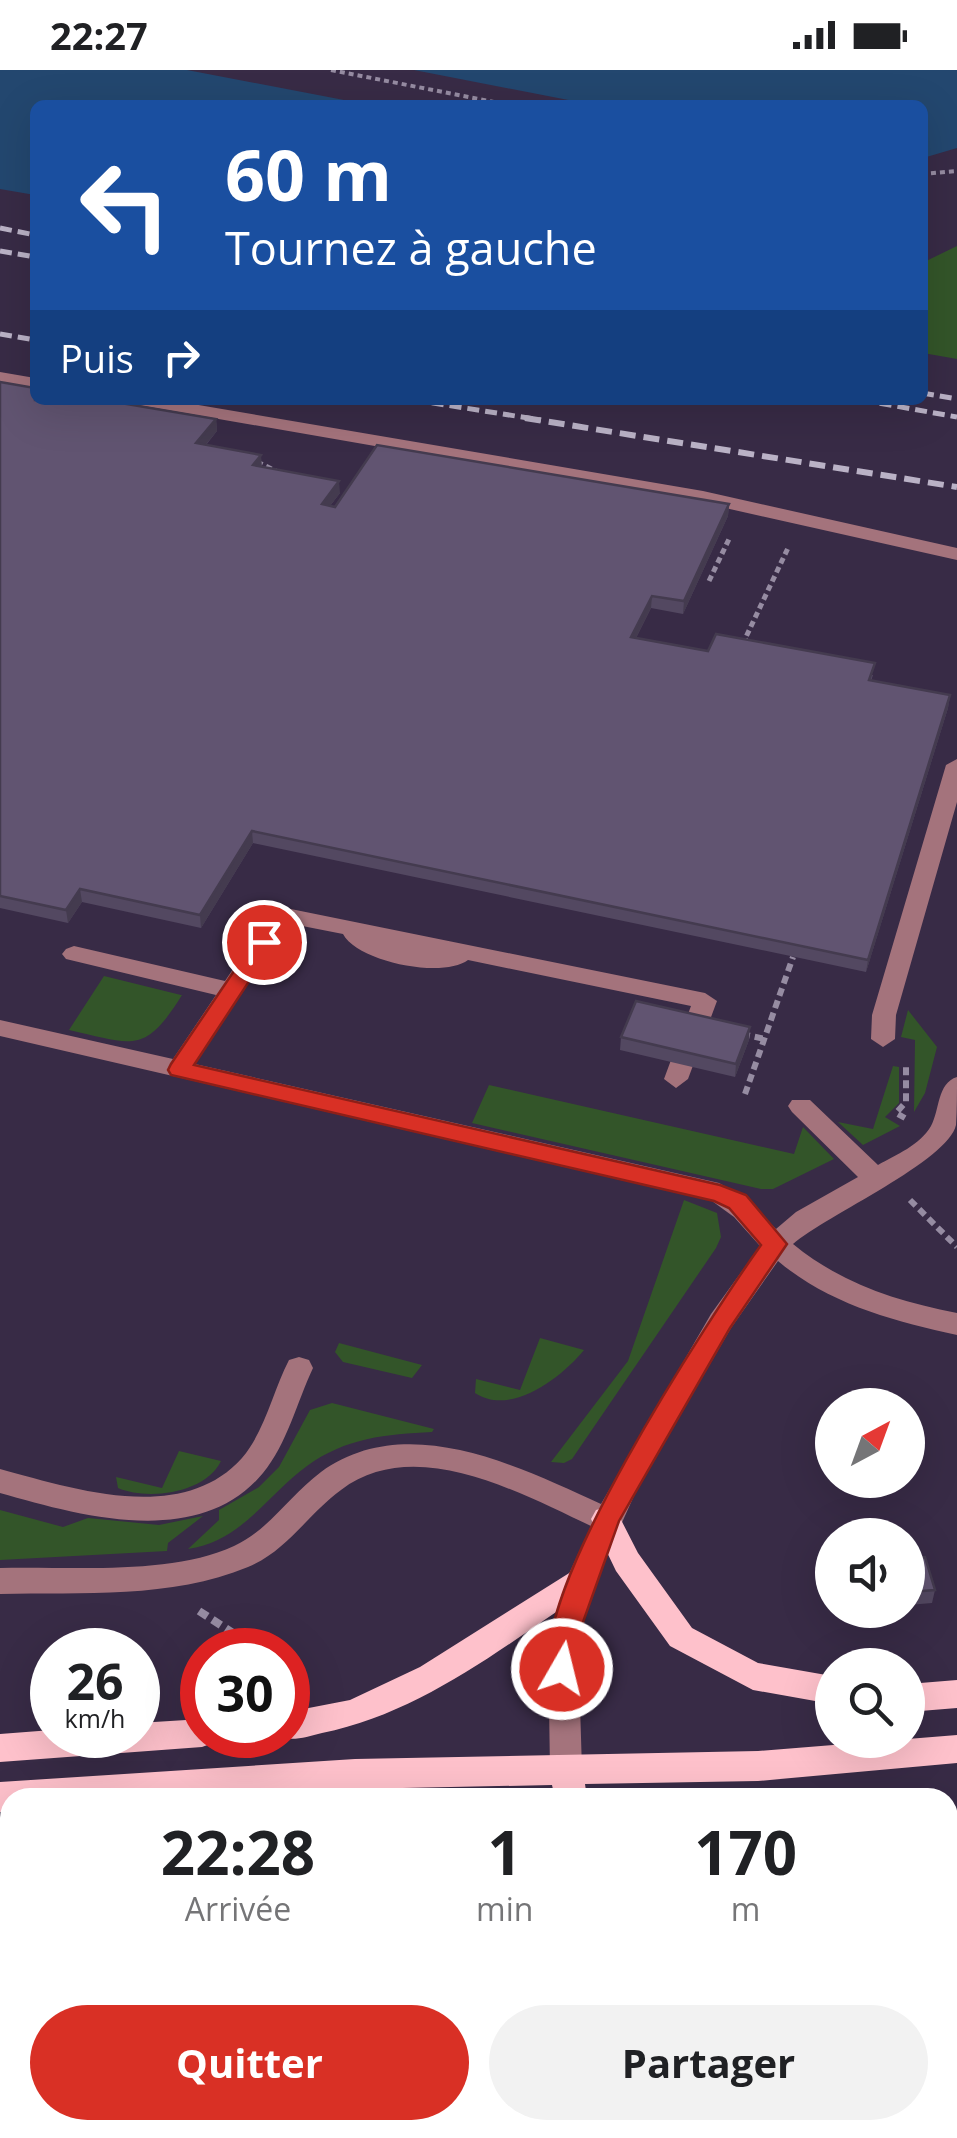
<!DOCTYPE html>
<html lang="fr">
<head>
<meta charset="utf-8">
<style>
  :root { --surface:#fff; --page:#f2f2f2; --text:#202124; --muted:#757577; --accent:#d93025 }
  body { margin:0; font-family:"Open Sans",sans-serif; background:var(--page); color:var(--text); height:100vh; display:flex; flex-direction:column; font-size:38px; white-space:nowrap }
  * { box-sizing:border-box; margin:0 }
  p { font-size:32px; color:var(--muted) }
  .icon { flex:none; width:55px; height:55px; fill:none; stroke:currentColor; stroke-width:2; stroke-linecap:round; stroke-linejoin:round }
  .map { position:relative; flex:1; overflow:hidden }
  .details { position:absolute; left:0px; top:1718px; width:958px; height:352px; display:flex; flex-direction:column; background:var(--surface); border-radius:30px 30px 0 0; box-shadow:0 10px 40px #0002 }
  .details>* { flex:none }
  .banner { position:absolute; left:30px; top:30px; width:898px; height:305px; border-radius:15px; box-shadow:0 10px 40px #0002; background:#1a4fa0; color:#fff; overflow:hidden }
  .needle { width:65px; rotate:41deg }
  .controls { position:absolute; left:815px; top:1318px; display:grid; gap:20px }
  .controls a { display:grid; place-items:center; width:110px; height:110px; border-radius:50%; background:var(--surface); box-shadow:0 10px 40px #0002; font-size:50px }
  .speed { position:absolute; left:30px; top:1558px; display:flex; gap:20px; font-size:50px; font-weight:700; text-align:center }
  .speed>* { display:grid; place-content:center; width:130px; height:130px; border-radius:50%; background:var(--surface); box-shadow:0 10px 40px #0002; line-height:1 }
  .speed small { font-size:25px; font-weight:400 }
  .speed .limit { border:15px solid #d22; background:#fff; color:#111 }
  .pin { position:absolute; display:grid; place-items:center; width:85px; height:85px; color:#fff; margin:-42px; border:5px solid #fff; border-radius:50%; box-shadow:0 2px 10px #0007 }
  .me { position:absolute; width:110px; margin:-55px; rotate:8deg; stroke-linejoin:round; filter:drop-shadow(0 0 8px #0008) }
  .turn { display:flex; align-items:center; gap:35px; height:210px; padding:0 30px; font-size:45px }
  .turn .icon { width:130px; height:130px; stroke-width:2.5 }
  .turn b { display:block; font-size:70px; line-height:85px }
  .then { display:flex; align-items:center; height:95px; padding:0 30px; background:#0003; gap:20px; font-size:38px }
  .eta { display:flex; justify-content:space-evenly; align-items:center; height:170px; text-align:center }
  .eta b { font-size:60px; font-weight:700; line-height:70px }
  .action { display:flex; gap:20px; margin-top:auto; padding:20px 30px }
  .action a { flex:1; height:115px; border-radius:60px; background:var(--accent); color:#fff; font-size:40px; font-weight:700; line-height:115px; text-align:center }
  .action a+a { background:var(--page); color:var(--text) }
  .status { display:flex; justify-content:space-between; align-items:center; height:70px; padding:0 50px; background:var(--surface); direction:ltr }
  .status svg { height:28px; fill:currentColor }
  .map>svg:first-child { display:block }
  .green { fill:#335529 }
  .water { fill:#23476f }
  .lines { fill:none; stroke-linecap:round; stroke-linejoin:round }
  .path-far3 { stroke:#968ca2; stroke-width:4; stroke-dasharray:5 4; stroke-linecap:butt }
  .path-far2 { stroke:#968ca2; stroke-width:5; stroke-dasharray:6 4; stroke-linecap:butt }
  .path-far1 { stroke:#968ca2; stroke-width:6; stroke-dasharray:8 5; stroke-linecap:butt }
  .path { stroke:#968ca2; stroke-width:8; stroke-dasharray:10 6; stroke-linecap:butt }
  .minor { fill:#a4737c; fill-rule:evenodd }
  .major { fill:#fec1cb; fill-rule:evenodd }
  .rail-far1 { stroke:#bab2c6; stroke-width:5; stroke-dasharray:12 6; stroke-linecap:butt }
  .rail { stroke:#bab2c6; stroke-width:6; stroke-dasharray:16 8; stroke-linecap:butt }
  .wall { fill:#534861 }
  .shaded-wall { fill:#443b4f }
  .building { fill:#615471; stroke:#443b4f; stroke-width:2.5 }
  .route { fill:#d93025; stroke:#8d1f18; stroke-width:2.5 }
</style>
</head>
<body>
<div class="status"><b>22:27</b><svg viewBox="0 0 49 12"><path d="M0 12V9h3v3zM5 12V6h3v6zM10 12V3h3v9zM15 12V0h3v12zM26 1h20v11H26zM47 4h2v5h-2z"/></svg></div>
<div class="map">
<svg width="957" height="2068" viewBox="0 0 957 2068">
  <rect width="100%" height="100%" fill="#382b46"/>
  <path class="green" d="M 957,176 L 957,289 L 923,283 L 922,193 Z
    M 104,906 L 181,925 L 182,925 C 144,986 133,974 69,960 Z
    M 908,940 L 937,977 L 925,1023 L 914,1042 L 915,970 L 901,967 Z
    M 893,996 L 899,997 L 899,1033 L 885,1047 L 900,1056 L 863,1075 L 838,1052 L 873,1059 Z
    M 489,1015 L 794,1084 L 803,1057 L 834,1089 L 773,1119 L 761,1119 L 472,1053 Z
    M 684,1130 L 717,1143 L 721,1167 L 716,1178 L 572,1389 L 564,1393 L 551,1392 L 628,1291 Z
    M 540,1268 L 584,1280 C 562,1307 511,1347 475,1323 L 476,1309 L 520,1320 Z
    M 339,1273 L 422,1295 L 412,1308 L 343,1292 L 335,1282 Z
    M 332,1333 L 434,1359 L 432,1362 C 387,1364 345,1368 307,1396 C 267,1425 241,1472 188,1479 L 219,1450 L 219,1440 L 259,1417 L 279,1397 L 310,1340 Z
    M 179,1381 L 221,1391 C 206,1423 148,1431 118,1418 L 116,1407 L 162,1418 Z
    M 0,1440 L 63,1457 L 88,1448 L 159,1455 L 203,1446 L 168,1473 L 167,1481 L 0,1490 Z"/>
  <path class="water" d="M 0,0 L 187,0 L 370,35 L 35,35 L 35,125 L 0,119 Z
    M 414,0 L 957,0 L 957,78 L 923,88 L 922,35 L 594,35 Z"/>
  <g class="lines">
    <path class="path-far3" d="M 331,0 L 509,35
      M 922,104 L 957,101"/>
    <path class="path-far2" d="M 257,392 L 282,404
      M 709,511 L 730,467
      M 749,574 L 745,569 L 788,478"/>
    <path class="path-far1" d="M 742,964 L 765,969
      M 745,1024 L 793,887
      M 905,1048 L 896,1043 L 906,1032 L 906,995
      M 910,1130 L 957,1177"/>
    <path class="path" d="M 199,1541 L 259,1580
      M 330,2060 L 330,2068"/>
    <path class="minor" d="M 0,302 L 35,308 L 35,318 L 0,312 Z
      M 129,330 L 169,330 L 703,421 L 957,478 L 957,490 L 703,433 L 138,335 Z
      M 957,689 L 957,732 L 896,945 L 895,969 L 883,977 L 871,969 L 872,945 L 946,695 Z
      M 281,837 L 705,923 L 717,931 L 688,1009 L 676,1018 L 664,1009 L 691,936 L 468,890 C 443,909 358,892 343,864 L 287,853 L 195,994 L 719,1113 L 745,1127 L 776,1159 L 796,1142 L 858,1107 L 792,1042 L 788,1036 L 792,1030 L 810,1030 L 878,1095 C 896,1085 920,1075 931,1056 C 940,1040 937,1013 957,1007 C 957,1022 957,1040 956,1055 C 948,1091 827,1145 793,1174 C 842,1214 896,1231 957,1243 L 957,1265 C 893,1251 829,1234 778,1191 L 731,1258 L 638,1417 L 597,1508 L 578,1569 L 582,1700 L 577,1710 L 566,1715 L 555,1710 L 550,1700 L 548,1569 L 567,1508 L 591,1456 C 520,1423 415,1364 341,1420 C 308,1444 287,1481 248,1497 C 171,1529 82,1522 0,1524 L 0,1498 C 71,1496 169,1506 234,1476 C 269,1460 290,1425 321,1402 C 406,1340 518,1396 601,1434 L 711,1244 L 760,1176 L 734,1147 L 712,1131 L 0,966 L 0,950 L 173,989 L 216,925 L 66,889 L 62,884 L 66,879 L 74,876 L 225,911 L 273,839 Z
      M 299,1287 L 309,1290 L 313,1298 C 297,1332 287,1374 263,1403 C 200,1480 81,1446 0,1423 L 0,1399 C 74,1419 182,1455 242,1388 C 265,1361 273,1321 289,1290 Z"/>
    <path class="major" d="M 606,1437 L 616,1440 L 638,1483 L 692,1558 L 758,1593 L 832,1606 L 832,1634 L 753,1620 L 670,1576 L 616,1501 L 591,1449 L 596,1440 Z
      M 582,1495 L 593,1499 L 597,1508 L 593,1517 C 508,1573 423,1643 322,1663 C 306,1667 292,1672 277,1666 L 288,1665 L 288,1642 L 350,1630 L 420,1597 Z
      M 957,1610 L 957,1638 L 908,1642 L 908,1614 Z
      M 202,1649 L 202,1665 L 217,1665 L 213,1673 L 202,1677 L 0,1692 L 0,1664 L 52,1660 L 52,1665 L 138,1665 L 138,1653 Z
      M 957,1665 L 957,1693 L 758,1711 L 585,1714 L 587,1728 L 555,1728 L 552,1715 L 355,1719 L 220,1728 L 10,1728 L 10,1741 L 0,1742 L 0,1712 L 355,1689 L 758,1681 Z
      M 948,1753 L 957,1753 L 957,1783 L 948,1783 Z
      M 10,1810 L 10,1842 L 0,1843 L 0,1811 Z
      M 609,2060 L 645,2060 L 646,2068 L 610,2068 Z"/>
    <path class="rail-far1" d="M 0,158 L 35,165
      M 0,181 L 35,187
      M 0,264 L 35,270
      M 922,323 L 957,329
      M 414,330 L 541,350
      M 862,330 L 957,347"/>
    <path class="rail" d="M 525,348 L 957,417"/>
  </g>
  <path class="wall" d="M 0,312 L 216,349 L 217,361 L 206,375 L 262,397 L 340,423 L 330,436 L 335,437 L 729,434 L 728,446 L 683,544 L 651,538 L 636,568 L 708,581 L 873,605 L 871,611 L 950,625 L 948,638 L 866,902 L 253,773 L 201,858 L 82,832 L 68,853 L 0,838 Z
    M 621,967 L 749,970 L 735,1007 L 620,980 Z
    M 908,1489 L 935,1520 L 932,1533 L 908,1535 Z"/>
  <path class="shaded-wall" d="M 216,349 L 217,361 L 197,385 L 196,373 Z
    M 261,385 L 262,397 L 253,395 Z
    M 339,411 L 340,423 L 322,446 L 322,434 Z
    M 729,434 L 728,446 L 683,544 L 684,531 Z
    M 652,526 L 651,538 L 630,580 L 631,567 Z
    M 950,625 L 948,638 L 866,902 L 868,890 Z
    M 252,761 L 253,773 L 201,858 L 200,845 Z
    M 80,819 L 82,832 L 68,853 L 66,840 Z
    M 750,957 L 749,970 L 735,1007 L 736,994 Z"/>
  <path class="building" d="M 0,312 L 35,318 L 35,330 L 103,330 L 216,349 L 196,373 L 261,385 L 253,395 L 339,411 L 322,434 L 335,437 L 377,375 L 729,434 L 684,531 L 652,526 L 631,567 L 708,581 L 716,564 L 875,593 L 869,610 L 950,625 L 868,890 L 252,761 L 200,845 L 80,819 L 66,840 L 0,826 Z
    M 636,931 L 750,957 L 736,994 L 621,967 Z
    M 925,1487 L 935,1520 L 908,1522 L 908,1489 Z"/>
  <path class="route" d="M 264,865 L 275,872 L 194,995 L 720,1115 L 746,1125 L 787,1174 L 730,1258 L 619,1451 L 577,1569 L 577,1599 L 572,1608 L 562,1611 L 553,1608 C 519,1536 714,1241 761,1175 L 729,1138 L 714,1131 L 171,1005 L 168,1000 L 171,994 L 257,867 Z"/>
</svg>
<div class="controls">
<a><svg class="needle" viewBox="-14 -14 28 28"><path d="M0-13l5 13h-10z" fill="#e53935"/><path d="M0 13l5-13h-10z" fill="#757577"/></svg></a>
<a><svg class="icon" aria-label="sound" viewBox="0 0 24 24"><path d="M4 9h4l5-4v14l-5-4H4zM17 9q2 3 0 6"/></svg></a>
<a><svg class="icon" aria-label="search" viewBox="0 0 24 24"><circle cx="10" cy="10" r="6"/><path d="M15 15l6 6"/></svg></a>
</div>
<div class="speed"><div>26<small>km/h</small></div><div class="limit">30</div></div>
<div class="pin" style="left:264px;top:872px;background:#d93025"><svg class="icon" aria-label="arrive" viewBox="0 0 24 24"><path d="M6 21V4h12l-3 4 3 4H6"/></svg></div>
<svg class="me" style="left:562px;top:1599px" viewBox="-20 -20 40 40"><circle r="17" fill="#d93025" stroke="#fff" stroke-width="3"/><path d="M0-11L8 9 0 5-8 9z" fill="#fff"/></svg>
<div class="banner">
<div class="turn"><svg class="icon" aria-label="left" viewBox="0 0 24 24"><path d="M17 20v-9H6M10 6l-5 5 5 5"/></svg><div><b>60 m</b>Tournez à gauche</div></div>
<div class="then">Puis<svg class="icon" aria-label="right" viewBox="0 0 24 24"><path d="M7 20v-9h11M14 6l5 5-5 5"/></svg></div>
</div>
<section class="details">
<div class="eta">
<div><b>22:28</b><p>Arrivée</p></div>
<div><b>1</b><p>min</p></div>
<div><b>170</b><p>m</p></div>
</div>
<div class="action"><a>Quitter</a><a>Partager</a></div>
</section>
</div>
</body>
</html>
